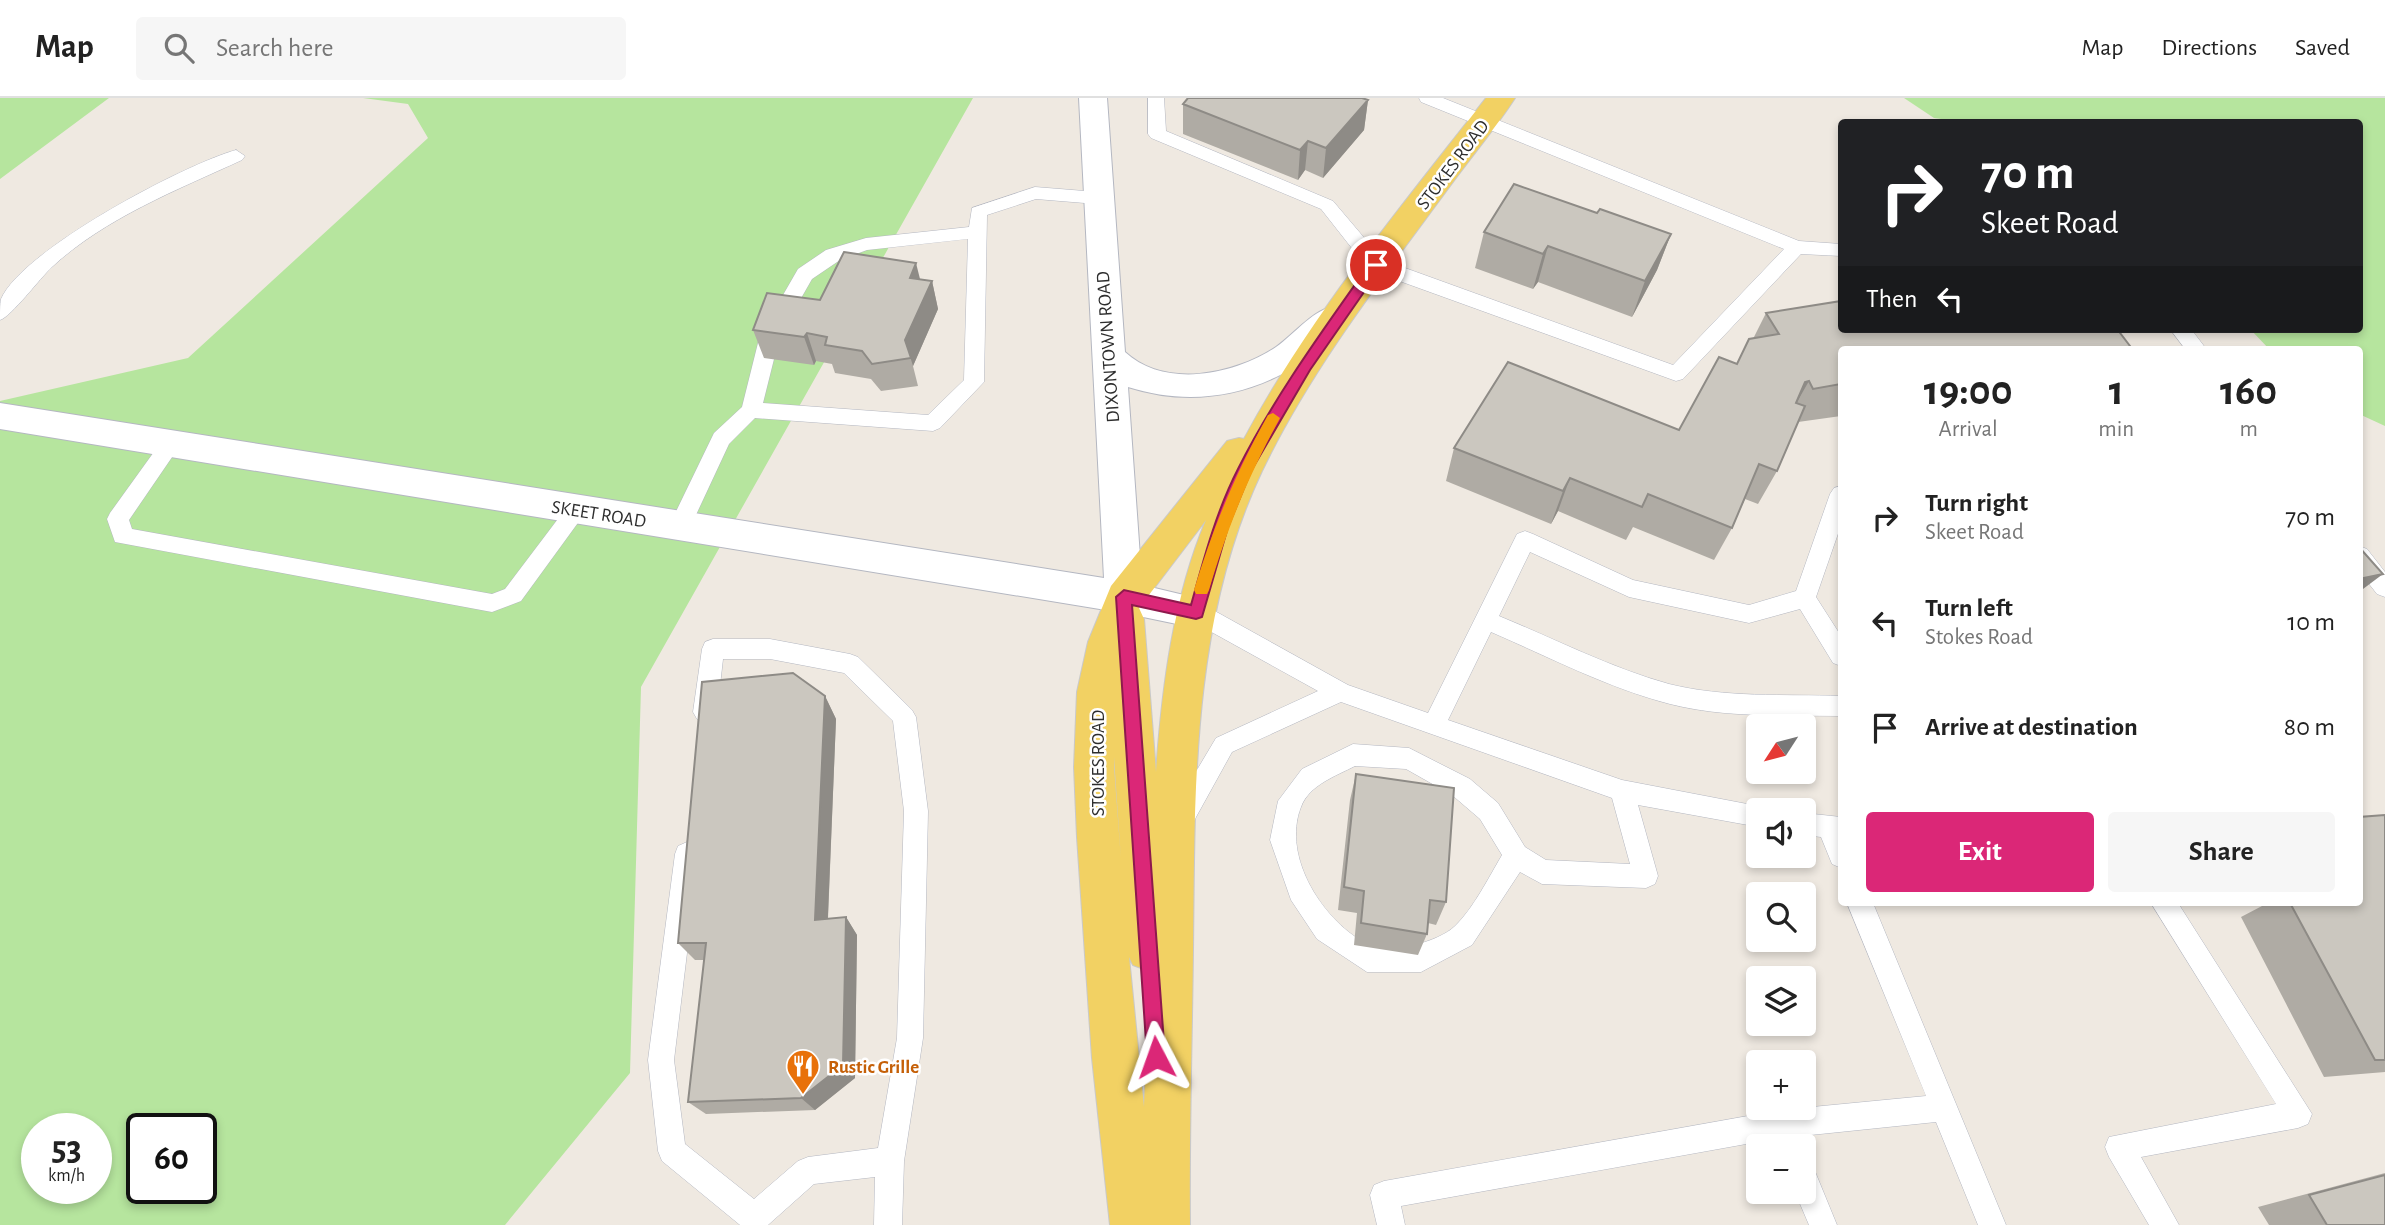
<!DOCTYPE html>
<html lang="en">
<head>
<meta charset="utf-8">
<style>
  :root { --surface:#fff; --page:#f6f6f6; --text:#222; --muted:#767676; --line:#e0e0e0; --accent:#db2777 }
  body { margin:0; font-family:"Alegreya Sans",sans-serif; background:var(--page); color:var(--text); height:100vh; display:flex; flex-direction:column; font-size:26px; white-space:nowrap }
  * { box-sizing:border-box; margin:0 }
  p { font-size:23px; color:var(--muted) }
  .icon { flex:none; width:38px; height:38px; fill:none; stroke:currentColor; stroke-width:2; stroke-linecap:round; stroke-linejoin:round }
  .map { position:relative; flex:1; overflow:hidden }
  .details { position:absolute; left:1838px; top:248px; width:525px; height:560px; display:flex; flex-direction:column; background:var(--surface); border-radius:7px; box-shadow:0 4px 10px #0003 }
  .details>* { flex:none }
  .hud { position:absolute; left:1838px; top:21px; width:525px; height:214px; border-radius:7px; box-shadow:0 4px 10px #0003; background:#202124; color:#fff; overflow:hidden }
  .needle { width:46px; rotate:234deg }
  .tools { position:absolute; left:1746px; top:616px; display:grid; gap:14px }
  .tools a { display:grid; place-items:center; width:70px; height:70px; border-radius:7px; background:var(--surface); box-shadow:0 4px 10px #0003; font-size:35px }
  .speed { position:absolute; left:21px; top:1015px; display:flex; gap:14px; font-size:35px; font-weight:700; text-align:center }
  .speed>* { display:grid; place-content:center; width:91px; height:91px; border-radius:50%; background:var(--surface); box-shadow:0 4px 10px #0003; line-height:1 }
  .speed small { font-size:18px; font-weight:400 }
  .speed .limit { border:4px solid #111; border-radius:10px; background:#fff; color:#111 }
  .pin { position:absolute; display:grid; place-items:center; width:60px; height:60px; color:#fff; margin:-30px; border:4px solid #fff; border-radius:50%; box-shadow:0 2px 7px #0007 }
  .me { position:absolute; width:77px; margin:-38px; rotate:356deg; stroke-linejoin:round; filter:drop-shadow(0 0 5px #0008) }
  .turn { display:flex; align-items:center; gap:24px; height:147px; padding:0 28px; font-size:32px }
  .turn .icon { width:91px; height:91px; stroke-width:2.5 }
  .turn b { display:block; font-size:49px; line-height:60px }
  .then { display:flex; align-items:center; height:66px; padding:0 28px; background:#0003; gap:14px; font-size:26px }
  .eta { display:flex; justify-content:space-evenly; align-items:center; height:119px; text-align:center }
  .eta b { font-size:42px; font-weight:700; line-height:49px }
  .button { display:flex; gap:14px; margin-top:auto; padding:14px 28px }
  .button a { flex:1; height:80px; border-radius:7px; background:var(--accent); color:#fff; font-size:28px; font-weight:700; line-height:80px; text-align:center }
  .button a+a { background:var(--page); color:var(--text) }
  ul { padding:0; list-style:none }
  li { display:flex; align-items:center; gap:21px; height:105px; padding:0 28px }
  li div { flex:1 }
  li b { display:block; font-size:26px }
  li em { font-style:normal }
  header { display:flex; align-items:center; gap:42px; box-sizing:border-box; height:98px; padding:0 35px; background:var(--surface); border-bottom:2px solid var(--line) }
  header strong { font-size:33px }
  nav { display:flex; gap:38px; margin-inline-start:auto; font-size:24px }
  .search { width:490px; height:63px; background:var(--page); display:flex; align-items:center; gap:18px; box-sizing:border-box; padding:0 24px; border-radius:7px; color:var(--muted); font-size:26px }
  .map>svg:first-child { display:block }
  .green { fill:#b6e59e; fill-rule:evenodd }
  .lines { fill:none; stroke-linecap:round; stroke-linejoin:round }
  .lane-casing { stroke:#b4b7c1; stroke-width:1 }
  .secondary-casing { stroke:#b4b7c1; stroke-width:2 }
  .primary-casing { stroke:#c9c9c9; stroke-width:2 }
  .lane { fill:#fff; fill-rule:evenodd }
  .secondary { fill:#fff; fill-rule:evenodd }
  .primary { fill:#f2d163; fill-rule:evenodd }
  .wall { fill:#afaba4 }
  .shaded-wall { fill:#8e8b86 }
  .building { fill:#cbc7bf; stroke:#8e8b86; stroke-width:2 }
  .route { fill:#db2777; stroke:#8e194d; stroke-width:2 }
  .slow { fill:#f59e0b }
  .labels { text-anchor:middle; stroke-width:5; stroke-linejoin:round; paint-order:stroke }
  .street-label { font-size:19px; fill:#2e2e2e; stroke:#fff }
  .food-label { font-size:19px; font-weight:bold; fill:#c56008; stroke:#fff; text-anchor:start }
</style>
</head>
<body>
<header>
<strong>Map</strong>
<div class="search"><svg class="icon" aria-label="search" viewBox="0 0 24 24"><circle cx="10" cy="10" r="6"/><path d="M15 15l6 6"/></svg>Search here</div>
<nav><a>Map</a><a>Directions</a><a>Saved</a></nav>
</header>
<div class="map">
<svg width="2385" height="1127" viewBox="0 0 2385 1127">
  <rect width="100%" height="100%" fill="#efe9e1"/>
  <path class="green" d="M 0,0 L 109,0 L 0,81 Z
    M 363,0 L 973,0 L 641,589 L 630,975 L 505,1127 L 0,1127 L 0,303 L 188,260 L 428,40 L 408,6 ZM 37,1031 L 96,1031 L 96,1090 L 37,1090 ZM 142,1031 L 201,1031 L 201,1090 L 142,1090 Z
    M 1904,0 L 2385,0 L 2385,328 L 2359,316 L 2359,252 L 2270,252 L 2250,231 L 2359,231 L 2359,24 L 1963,24 L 1934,20 Z"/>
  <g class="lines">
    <defs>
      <path id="lane" d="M 1148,0 L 1164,0 L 1166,33 L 1333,103 L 1383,162 L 1673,267 L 1784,151 L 1421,4 L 1419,0 L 1443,0 L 1799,143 L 1841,146 L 1841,158 L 1801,156 L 1683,281 L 1676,283 L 1369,172 L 1321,111 L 1151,40 L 1148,36 Z
        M 236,52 L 245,58 L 242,62 C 177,92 105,120 52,169 C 40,180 11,219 0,222 C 0,216 0,206 1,201 C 22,152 185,66 236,52 Z
        M 1035,89 L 1097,94 L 1106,100 L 1097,106 L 1036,101 L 987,117 L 984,284 L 940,330 L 933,333 L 755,320 L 729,346 L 688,434 L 680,437 L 672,434 L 669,428 L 714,335 L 742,309 L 760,237 L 798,171 L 826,152 L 866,140 L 969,129 L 972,110 ZM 968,141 L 964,282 L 928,317 L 763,305 L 780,237 L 812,181 L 840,162 L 867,152 Z
        M 2170,231 L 2191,231 L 2207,252 L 2186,252 Z
        M 171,338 L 178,340 L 181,346 L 129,422 L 132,431 L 492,496 L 505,491 L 570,405 L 577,403 L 584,405 L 588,411 L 521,503 L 492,514 L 115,444 L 107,421 L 110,415 L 164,340 Z
        M 1841,388 L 1841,427 L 1816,499 L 1841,538 L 1841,568 L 1833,565 L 1800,511 L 1749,525 L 1629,499 L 1530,454 L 1499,518 C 1555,541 1611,570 1669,586 C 1725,600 1784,596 1841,598 L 1841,618 C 1784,617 1725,620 1670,606 C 1608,590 1549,559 1491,534 L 1448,622 L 1622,682 L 1768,710 L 1769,712 L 1759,712 L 1759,729 L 1638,707 L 1658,778 L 1655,786 L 1646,790 L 1542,786 L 1520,774 L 1472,847 L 1421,874 L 1367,874 L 1317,841 L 1291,802 L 1270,742 L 1278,703 L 1302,671 L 1353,646 L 1409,650 L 1470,681 L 1498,705 L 1525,749 L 1546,762 L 1630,766 L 1612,700 L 1341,604 L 1232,654 L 1190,730 L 1181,733 L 1172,730 L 1169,722 L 1172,714 L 1216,640 L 1318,593 L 1188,521 L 1185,514 L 1188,507 L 1196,505 L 1204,507 L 1348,587 L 1428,615 L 1517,436 L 1525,433 L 1533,436 L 1633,482 L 1749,507 L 1796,493 L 1830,396 L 1834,390 ZM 1355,668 L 1406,671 L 1452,697 L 1480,721 L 1502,757 C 1489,779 1473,811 1455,828 C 1439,844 1389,857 1369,847 C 1324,825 1281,759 1301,709 C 1309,687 1336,678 1355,668 Z
        M 2359,448 L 2367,451 L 2385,474 L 2385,499 L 2377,496 L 2359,473 Z
        M 713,541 L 770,541 L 850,556 L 858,559 L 912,612 L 916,619 L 928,713 L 923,940 L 904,1063 L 902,1127 L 874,1127 L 875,1079 L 814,1086 L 768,1127 L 740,1127 L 662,1063 L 658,1053 L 648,962 L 675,756 L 678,748 L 687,744 L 696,748 L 699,756 L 674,962 L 685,1046 L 754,1101 L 798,1063 L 808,1059 L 878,1050 L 897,940 L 904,713 L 893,623 L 844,575 L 770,561 L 723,561 L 717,614 L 713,621 L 705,624 L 697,621 L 693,614 L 702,551 L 705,544 Z
        M 1804,715 L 1841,719 L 1841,770 L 1832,766 L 1821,739 L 1804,737 Z
        M 1847,805 L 1873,805 L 2006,1127 L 1978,1127 L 1936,1024 L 1801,1038 L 1805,1048 L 1804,1050 L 1777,1048 L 1774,1041 L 1401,1108 L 1405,1127 L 1377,1127 L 1370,1097 L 1374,1087 L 1384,1083 L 1781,1012 L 1926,998 Z
        M 2151,805 L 2178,805 L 2312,1016 L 2308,1026 L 2298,1030 L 2141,1059 L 2179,1127 L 2149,1127 L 2109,1059 L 2105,1049 L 2109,1039 L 2276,1006 Z
        M 1804,1067 L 1814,1071 L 1837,1127 L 1809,1127 L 1795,1094 L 1804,1094 Z"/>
      <path id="secondary" d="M 1079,0 L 1107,0 L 1125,254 C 1165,291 1234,277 1276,249 C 1298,234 1320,201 1347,210 L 1352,218 C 1345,231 1333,239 1322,249 C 1266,296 1197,311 1128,289 L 1142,487 L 1209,503 L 1215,514 L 1209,525 L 1196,530 L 1124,515 L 0,331 L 0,305 L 1104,480 Z"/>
      <path id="primary" d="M 1486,0 L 1515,0 C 1495,31 1471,59 1450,88 C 1383,179 1311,271 1262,373 C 1191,523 1195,690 1193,852 C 1192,944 1189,1035 1190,1127 L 1110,1127 L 1092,960 L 1077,739 L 1074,669 L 1077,594 L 1088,544 L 1111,488 L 1227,343 L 1239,340 L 1244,341 C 1309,219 1401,109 1486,0 ZM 1206,422 C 1173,501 1162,589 1156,674 L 1144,521 L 1139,510 ZM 1114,659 L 1121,762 L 1114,669 ZM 1129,859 L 1133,867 L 1149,873 L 1144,1009 Z"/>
    </defs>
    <use href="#lane" class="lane-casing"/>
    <use href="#secondary" class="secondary-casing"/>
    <use href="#primary" class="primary-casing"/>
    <use href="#lane" class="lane"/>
    <use href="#secondary" class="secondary"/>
    <use href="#primary" class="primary"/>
  </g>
  <path class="wall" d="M 1368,2 L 1364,32 L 1323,80 L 1305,72 L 1298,82 L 1183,36 L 1183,6 Z
    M 1597,115 L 1671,136 L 1657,172 L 1632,219 L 1538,184 L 1533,191 L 1475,170 L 1484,134 Z
    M 920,181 L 932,183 L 938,211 L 913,268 L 918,288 L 881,293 L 871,281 L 835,275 L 832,266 L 816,263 L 814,267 L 764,260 L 753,232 L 820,202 Z
    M 1766,215 L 1841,252 L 1841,318 L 1798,324 L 1777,373 L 1758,406 L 1745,401 L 1732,430 L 1714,462 L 1633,429 L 1626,442 L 1558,413 L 1551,426 L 1446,383 L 1454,350 L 1679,332 L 1737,266 L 1753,241 Z
    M 825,598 L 836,621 L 828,821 L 846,819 L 857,837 L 855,980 L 815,1012 L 706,1016 L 688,1004 L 704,862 L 695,862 L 678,845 Z
    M 1356,676 L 1446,804 L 1436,827 L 1428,825 L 1427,836 L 1418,857 L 1354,847 L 1357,815 L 1338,812 L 1350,702 Z
    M 2385,717 L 2385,974 L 2324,979 L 2241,819 L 2262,808 L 2261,805 L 2359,805 Z
    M 2385,1075 L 2385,1127 L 2269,1127 L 2258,1109 Z"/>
  <path class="shaded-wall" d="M 1368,2 L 1364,32 L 1323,80 L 1326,50 Z
    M 1308,43 L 1305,72 L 1298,82 L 1300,52 Z
    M 1671,136 L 1657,172 L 1632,219 L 1645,183 Z
    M 1548,148 L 1538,184 L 1533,191 L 1543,156 Z
    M 916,165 L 923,193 L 910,180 Z
    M 932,183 L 938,211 L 913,268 L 905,242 Z
    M 807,235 L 816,263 L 814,267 L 804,239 Z
    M 1809,283 L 1789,318 L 1805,284 Z
    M 1570,380 L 1558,413 L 1551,426 L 1563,393 Z
    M 2383,476 L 2359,494 L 2359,481 Z
    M 825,598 L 836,621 L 827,840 L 815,822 Z
    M 846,819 L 857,837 L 855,980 L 815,1012 L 801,1000 Z"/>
  <path class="building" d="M 1188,0 L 1362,0 L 1368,2 L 1326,50 L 1308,43 L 1300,52 L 1183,6 Z
    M 1514,86 L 1597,115 L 1600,111 L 1671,136 L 1645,183 L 1548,148 L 1543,156 L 1484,134 Z
    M 844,154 L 916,165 L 910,180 L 932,183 L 905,242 L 911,260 L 872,266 L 862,253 L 825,247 L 827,239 L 807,235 L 804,239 L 753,232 L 767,195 L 820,202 Z
    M 1841,203 L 1841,231 L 2117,231 L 2133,252 L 1841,252 L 1841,286 L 1813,291 L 1809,283 L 1805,284 L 1796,305 L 1805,308 L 1777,373 L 1759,366 L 1732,430 L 1648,396 L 1642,409 L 1570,380 L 1563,393 L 1454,350 L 1508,264 L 1679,332 L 1719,259 L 1737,266 L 1749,241 L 1779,236 L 1766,215 Z
    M 2359,449 L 2383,476 L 2359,481 Z
    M 793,575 L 825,598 L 815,822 L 846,819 L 843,967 L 801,1000 L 688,1004 L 706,845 L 678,845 L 702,584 Z
    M 1356,676 L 1454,690 L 1446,804 L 1430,802 L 1427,836 L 1361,825 L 1364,793 L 1344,789 Z
    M 2385,717 L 2385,962 L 2375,962 L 2290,805 L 2359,805 L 2359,719 Z
    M 2385,1077 L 2385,1127 L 2327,1127 L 2309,1097 Z"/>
  <path class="route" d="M 1376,163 L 1382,167 L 1380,171 L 1310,272 L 1251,373 L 1228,429 L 1202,519 L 1196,521 L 1132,507 L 1165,959 L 1163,966 L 1156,969 L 1149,966 L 1147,959 L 1116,499 L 1124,492 L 1191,507 C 1204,460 1216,414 1238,371 C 1275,297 1324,231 1371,164 Z"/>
  <path class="slow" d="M 1273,315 L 1280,320 C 1248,379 1228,428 1209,492 L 1207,496 L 1196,496 L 1194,492 C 1214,427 1235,376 1268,317 Z"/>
  <defs>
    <symbol id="restaurant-pin" viewBox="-11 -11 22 30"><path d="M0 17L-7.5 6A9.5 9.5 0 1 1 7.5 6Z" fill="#e8710a" stroke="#fff"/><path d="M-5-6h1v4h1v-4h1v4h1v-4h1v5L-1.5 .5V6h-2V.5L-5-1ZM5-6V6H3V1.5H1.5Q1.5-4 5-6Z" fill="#fff"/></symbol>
  </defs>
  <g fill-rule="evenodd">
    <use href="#restaurant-pin" x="784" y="949" width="38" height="52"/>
  </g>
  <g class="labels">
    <g class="street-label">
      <text transform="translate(1452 66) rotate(-53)" y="7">STOKES ROAD</text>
      <text transform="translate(1107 249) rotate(-94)" y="7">DIXONTOWN ROAD</text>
      <text transform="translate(599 415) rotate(9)" y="7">SKEET ROAD</text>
      <text transform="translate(1097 665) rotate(-90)" y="7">STOKES ROAD</text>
    </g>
    <g class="food-label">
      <text x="828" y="975">Rustic Grille</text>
    </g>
  </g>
</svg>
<div class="tools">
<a><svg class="needle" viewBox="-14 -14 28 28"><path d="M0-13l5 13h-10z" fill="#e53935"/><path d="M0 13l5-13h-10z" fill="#767676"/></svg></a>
<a><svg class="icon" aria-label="sound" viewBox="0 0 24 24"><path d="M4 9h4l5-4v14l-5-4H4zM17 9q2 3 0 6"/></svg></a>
<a><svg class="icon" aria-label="search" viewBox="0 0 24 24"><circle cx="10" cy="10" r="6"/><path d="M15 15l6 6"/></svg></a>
<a><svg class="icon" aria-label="layers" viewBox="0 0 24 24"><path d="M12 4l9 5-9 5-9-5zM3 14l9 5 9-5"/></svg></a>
<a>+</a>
<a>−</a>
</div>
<div class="speed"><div>53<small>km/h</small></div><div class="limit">60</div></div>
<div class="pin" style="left:1376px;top:167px;background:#d93025"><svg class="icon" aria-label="arrive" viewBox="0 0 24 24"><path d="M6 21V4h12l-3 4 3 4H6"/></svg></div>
<svg class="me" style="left:1156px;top:959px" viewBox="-20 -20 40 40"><path d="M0-17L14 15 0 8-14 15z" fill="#db2777" stroke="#fff" stroke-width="4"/></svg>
<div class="hud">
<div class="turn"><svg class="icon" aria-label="right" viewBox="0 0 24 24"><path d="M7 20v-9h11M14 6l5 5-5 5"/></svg><div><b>70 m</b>Skeet Road</div></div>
<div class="then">Then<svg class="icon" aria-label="left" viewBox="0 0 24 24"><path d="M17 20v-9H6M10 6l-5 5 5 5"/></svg></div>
</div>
<section class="details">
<div class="eta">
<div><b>19:00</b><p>Arrival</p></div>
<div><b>1</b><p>min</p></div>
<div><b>160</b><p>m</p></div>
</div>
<ul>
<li><svg class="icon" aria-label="right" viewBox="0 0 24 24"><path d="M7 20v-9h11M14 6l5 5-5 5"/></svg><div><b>Turn right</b><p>Skeet Road</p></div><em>70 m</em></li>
<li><svg class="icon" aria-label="left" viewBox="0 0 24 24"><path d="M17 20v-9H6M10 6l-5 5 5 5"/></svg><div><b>Turn left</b><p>Stokes Road</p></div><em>10 m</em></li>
<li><svg class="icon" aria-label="arrive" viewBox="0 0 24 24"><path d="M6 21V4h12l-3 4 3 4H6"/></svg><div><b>Arrive at destination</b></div><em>80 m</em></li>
</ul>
<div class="button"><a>Exit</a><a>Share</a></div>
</section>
</div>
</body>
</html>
